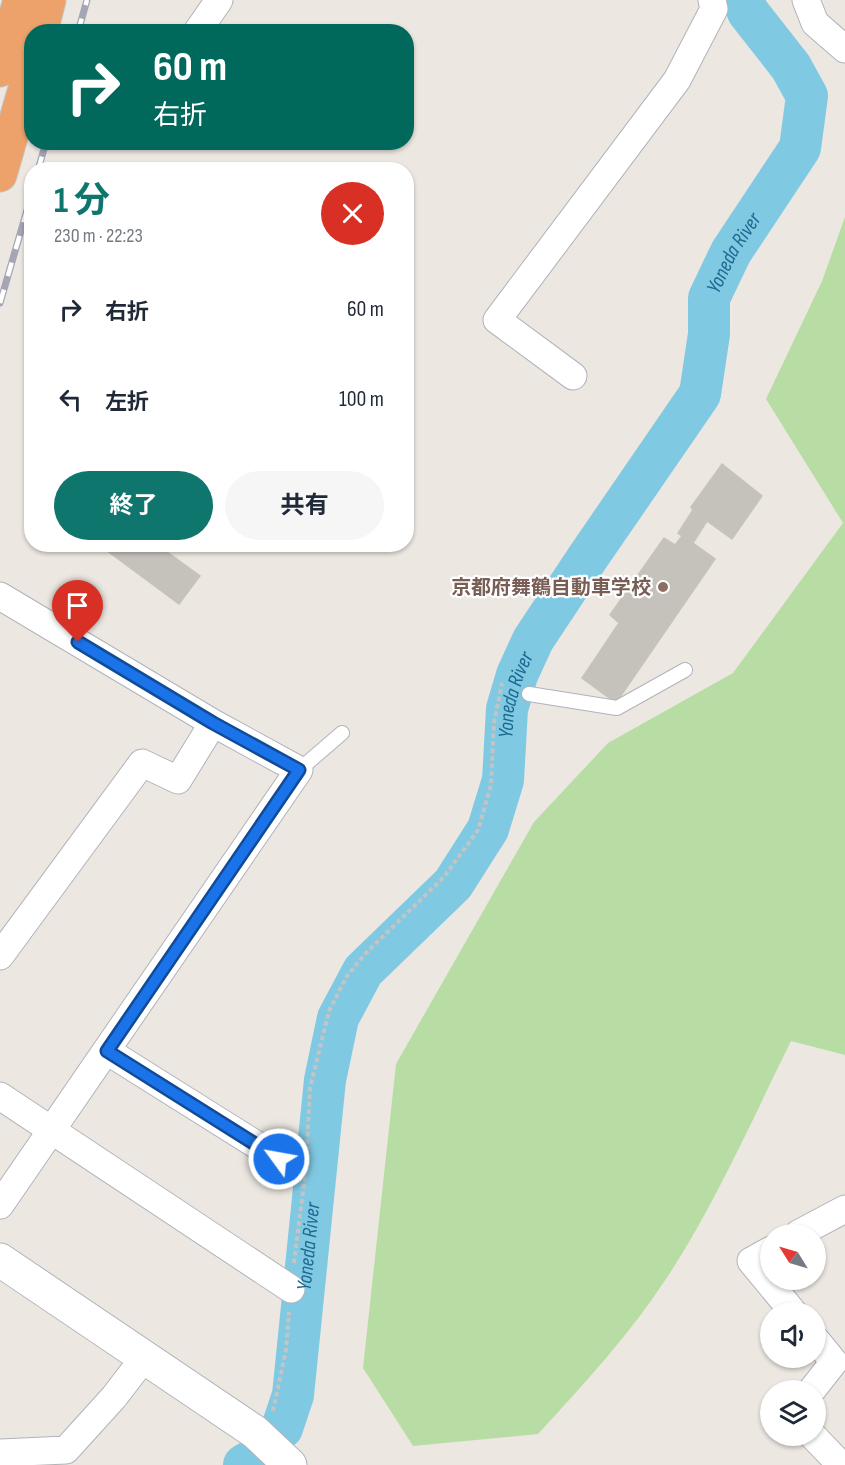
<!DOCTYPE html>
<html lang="ja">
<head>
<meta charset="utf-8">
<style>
  :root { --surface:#fff; --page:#f6f6f7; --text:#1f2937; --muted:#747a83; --accent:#0f766e }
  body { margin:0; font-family:"Sofia Sans Condensed","Noto Sans JP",sans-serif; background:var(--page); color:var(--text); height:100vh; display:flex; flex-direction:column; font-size:22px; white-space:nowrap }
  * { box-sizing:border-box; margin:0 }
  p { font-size:20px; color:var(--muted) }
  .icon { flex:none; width:33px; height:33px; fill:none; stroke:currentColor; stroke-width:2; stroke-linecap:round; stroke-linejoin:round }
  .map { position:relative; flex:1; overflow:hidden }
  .panel { position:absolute; left:24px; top:162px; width:390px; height:390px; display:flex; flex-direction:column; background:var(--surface); border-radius:24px; box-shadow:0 2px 4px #0004 }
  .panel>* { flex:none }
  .guide { position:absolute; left:24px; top:24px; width:390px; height:126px; border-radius:24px; box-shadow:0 2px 4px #0004; background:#00695c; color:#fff; overflow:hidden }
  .needle { width:39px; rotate:307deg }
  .fabs { position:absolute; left:760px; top:1224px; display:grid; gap:12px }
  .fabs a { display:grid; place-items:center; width:66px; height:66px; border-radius:50%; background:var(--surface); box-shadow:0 2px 4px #0004; font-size:30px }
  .pin { position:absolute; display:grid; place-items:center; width:51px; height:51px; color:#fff; margin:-62px -26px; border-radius:50% 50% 50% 0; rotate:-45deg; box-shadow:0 0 6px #0007 }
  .pin .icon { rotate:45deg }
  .me { position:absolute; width:66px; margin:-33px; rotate:302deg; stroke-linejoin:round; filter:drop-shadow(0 0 4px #0008) }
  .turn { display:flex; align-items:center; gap:21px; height:126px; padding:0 30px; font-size:27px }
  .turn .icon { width:78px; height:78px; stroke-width:2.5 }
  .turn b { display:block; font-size:42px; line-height:51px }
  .round { display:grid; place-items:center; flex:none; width:63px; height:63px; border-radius:32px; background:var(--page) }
  .summary { display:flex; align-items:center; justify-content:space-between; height:102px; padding:0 30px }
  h1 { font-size:36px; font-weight:700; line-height:45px; color:var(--accent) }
  .button { display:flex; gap:12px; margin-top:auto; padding:12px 30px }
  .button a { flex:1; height:69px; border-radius:36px; background:var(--accent); color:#fff; font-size:24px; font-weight:700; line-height:69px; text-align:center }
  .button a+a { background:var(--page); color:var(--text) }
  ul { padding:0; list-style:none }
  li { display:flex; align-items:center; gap:18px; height:90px; padding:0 30px }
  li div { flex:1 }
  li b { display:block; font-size:22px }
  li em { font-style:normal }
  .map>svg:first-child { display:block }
  .green { fill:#b8dda4 }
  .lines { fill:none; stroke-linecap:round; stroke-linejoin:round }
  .river { stroke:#80c9e2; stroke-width:42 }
  .building { fill:#c5c2bc; stroke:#c8c3ba; stroke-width:1.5 }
  .lane-casing { stroke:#b1b3bb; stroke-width:16 }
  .street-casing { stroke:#b1b3bb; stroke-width:29 }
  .secondary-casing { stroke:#b1b3bb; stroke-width:35 }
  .highway-casing { stroke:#c4c4c4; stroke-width:35 }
  .path { stroke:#c4c4c4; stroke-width:4; stroke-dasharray:4.5 3; stroke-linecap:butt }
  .lane { stroke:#fff; stroke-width:14 }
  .street { stroke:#fff; stroke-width:27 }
  .secondary { stroke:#fff; stroke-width:33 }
  .highway { stroke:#eda26b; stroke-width:33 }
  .rail-casing { stroke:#a4a6b5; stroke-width:7 }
  .rail { stroke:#fff; stroke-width:4.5; stroke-dasharray:14; stroke-linecap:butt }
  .route-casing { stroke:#114b97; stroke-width:15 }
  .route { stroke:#1a73e8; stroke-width:10 }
  .education-dot { fill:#8d6e63; stroke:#fff; stroke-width:2 }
  .labels { text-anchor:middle; stroke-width:4.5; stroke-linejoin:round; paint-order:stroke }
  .education-label { font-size:20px; font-weight:bold; fill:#785e54; stroke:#fff; text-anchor:end }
  .water-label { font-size:21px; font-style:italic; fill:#1d6a91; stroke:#fff }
</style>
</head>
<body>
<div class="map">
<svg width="845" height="1465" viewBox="0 0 845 1465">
  <rect width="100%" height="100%" fill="#ece7e1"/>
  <path class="green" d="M 845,217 L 845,1055 L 791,1041 C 752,1120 716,1202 668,1276 C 631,1333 584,1384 538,1434 L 413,1446 L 363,1368 L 396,1064 L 534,822 L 608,743 L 733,673 L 843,523 L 766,399 L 822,281 Z"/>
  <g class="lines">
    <g class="river">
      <path id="s1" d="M 282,1428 L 293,1395 L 325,1080 L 338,1018 L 363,971 L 453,884 L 488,829 L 503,780 L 507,709 L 517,675 L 533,640 L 588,557 L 700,394 L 709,334 L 709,298 L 731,252 L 800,148 L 807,96 L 791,67 L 748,12 L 743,0"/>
      <path d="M 244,1465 L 249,1462"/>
    </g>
  </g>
  <path class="building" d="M 722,464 L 762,496 L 732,539 L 707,521 L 693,543 L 715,559 L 616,703 L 582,678 L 619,623 L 610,615 L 664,538 L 675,545 L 682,536 L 678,533 L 693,510 L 691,507 Z
    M 98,544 L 160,544 L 159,546 L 200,576 L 179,604 Z"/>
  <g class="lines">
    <defs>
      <path id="lane" d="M 529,694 L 617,708 L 685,670
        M 299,770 L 342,733"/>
      <path id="street" d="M 806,0 L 815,23 L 845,49
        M 197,32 L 219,0
        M 573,376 L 497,320 L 677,80 L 714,9 L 712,0
        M 0,596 L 213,723 L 299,770 L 0,1205
        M 0,956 L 142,763 L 178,780 L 213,723
        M 107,1051 L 279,1159
        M 0,1096 L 291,1289
        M 798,1234 L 845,1209
        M 771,1250 L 751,1261 L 793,1312
        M 812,1390 L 834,1362 L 816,1340
        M 813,1436 L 841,1465
        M 0,1453 L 66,1450 L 114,1397 L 144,1358"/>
      <path id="secondary" d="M 0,1260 L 255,1432 L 290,1465"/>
      <path id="highway" d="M 41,32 L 49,0
        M 0,70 L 20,0
        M 0,175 L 32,64"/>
    </defs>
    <use href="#lane" class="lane-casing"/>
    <use href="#street" class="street-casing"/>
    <use href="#secondary" class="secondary-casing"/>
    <use href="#highway" class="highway-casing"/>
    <path class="path" d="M 294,1263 L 306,1167 L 310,1088 L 329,1011 L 347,976 L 365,954 L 444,877 L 478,830 L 491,785 L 494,723 L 502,683
      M 273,1411 L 286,1350 L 289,1312"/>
    <use href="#lane" class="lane"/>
    <use href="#street" class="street"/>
    <use href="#secondary" class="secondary"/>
    <use href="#highway" class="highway"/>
    <defs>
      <path id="rail" d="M 78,32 L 87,0
        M 38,170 L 46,142
        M 0,303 L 32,193"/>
    </defs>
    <use href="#rail" class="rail-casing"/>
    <use href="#rail" class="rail"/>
  </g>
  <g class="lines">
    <defs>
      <path id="route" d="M 78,642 L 213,723 L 299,770 L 107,1051 L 279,1159"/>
    </defs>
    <use href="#route" class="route-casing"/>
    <use href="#route" class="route"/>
  </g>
  <circle class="education-dot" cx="663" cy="587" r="6"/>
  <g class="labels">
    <g class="education-label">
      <text x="651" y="594">京都府舞鶴自動車学校</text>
    </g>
    <g class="water-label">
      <text dy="7" stroke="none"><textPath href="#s1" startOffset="1300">Yoneda River</textPath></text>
      <text dy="7" stroke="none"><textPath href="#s1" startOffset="796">Yoneda River</textPath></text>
      <text dy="7" stroke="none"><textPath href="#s1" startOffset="184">Yoneda River</textPath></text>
    </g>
  </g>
</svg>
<div class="fabs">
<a><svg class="needle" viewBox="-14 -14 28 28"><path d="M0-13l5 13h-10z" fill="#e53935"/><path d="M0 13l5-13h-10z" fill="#747a83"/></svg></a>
<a><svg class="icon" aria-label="sound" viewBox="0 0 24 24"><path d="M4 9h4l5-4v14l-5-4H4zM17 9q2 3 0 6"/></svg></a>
<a><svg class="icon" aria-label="layers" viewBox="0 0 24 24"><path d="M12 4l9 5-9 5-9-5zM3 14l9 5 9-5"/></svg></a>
</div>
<div class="pin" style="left:78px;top:642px;background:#d93025"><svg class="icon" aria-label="arrive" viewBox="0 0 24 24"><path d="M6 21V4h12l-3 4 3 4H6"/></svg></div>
<svg class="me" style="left:279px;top:1159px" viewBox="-20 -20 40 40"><circle r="17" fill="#1a73e8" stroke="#fff" stroke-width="3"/><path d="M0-11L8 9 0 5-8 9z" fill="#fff"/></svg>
<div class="guide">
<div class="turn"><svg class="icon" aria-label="right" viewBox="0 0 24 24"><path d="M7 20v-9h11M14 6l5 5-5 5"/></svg><div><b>60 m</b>右折</div></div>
</div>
<section class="panel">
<div class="summary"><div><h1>1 分</h1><p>230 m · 22:23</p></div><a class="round" style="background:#d93025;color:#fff"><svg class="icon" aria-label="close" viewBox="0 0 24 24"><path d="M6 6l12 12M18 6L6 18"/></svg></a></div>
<ul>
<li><svg class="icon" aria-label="right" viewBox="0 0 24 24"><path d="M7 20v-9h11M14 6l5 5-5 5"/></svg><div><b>右折</b></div><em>60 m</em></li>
<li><svg class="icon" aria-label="left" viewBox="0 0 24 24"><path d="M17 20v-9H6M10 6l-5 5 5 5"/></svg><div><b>左折</b></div><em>100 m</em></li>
</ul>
<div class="button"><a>終了</a><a>共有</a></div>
</section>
</div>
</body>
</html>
